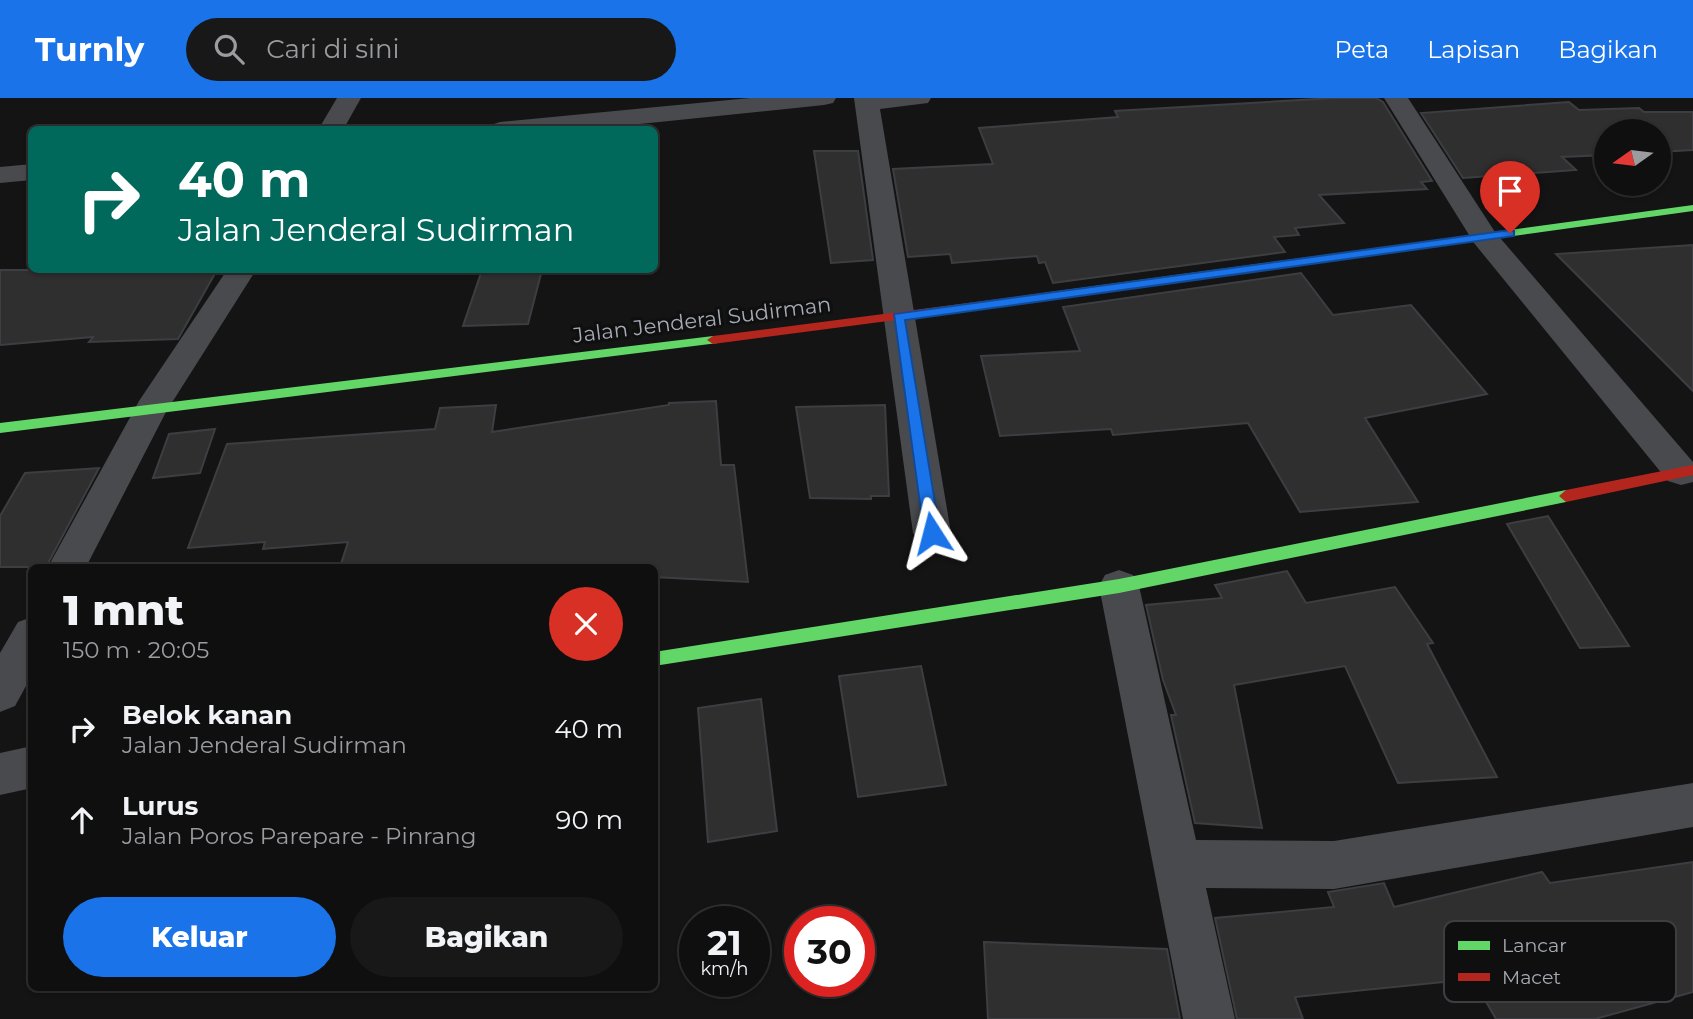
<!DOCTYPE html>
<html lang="id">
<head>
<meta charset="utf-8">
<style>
  :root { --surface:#0f0f10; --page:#181819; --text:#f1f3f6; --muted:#9b9c9f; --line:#2f2f30; --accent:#1a73e8 }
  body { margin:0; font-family:Montserrat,sans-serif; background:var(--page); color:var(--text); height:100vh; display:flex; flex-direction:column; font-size:26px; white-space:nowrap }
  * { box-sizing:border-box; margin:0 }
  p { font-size:23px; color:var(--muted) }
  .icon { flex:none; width:38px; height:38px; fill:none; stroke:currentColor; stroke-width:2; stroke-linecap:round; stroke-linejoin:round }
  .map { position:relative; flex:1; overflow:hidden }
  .drawer { position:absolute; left:28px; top:466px; width:630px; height:427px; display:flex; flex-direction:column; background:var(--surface); border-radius:10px; box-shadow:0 2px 5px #0004,0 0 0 2px var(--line) }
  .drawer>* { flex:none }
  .top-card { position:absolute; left:28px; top:28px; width:630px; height:147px; border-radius:10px; box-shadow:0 2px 5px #0004,0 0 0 2px var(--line); background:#00695c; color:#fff; overflow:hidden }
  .needle { width:46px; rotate:256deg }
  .tools { position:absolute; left:1594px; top:21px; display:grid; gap:14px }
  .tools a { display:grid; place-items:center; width:77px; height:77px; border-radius:50%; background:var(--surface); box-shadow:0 2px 5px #0004,0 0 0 2px var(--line); font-size:35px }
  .speed { position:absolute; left:679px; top:808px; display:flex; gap:14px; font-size:35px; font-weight:700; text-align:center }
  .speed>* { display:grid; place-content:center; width:91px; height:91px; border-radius:50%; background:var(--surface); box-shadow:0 2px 5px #0004,0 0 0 2px var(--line); line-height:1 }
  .speed small { font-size:18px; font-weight:400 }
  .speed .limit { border:10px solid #d22; background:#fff; color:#111 }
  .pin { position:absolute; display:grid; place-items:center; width:60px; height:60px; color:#fff; margin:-72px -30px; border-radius:50% 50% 50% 0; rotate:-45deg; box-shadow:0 0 7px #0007 }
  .pin .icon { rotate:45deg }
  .me { position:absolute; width:77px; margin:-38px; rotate:351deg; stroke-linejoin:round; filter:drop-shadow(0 0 5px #0008) }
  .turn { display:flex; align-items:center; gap:24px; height:147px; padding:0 35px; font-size:32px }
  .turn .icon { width:91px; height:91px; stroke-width:2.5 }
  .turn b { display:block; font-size:49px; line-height:60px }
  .round { display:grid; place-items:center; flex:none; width:74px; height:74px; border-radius:37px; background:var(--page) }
  .headline { display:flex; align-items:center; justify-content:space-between; height:119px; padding:0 35px }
  h1 { font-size:42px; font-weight:800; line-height:52px }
  .cta { display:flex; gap:14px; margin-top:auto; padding:14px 35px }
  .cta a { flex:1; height:80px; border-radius:42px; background:var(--accent); color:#fff; font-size:28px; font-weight:800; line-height:80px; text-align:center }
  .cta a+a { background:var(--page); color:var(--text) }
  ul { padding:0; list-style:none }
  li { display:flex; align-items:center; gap:21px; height:91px; padding:0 35px }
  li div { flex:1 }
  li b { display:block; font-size:26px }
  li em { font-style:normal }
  header { display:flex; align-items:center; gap:42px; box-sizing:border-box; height:98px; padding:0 35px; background:var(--accent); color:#fff }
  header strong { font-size:33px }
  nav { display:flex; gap:38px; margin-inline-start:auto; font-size:24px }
  .search { width:490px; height:63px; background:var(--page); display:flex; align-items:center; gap:18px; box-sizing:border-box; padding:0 24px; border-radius:38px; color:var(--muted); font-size:26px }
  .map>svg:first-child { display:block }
  .building { fill:#2f2f30; stroke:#3d3e41; stroke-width:2 }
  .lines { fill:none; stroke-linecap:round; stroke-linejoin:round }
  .street { fill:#494a4d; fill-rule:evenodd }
  .fast { fill:#63d668; fill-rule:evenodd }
  .jam { fill:#b3261e; fill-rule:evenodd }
  .route { fill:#1a73e8; stroke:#114b97; stroke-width:2 }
  .labels { text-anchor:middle; stroke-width:6; stroke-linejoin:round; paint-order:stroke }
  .street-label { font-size:21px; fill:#a6abb4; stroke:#0f0f10 }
  .key { fill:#0f0f10; stroke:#3c3e41; stroke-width:2 }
  .key-label { font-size:19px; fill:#a6abb4 }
</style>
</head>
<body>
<header>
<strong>Turnly</strong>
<div class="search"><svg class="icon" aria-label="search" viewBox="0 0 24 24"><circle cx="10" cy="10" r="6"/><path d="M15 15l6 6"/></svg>Cari di sini</div>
<nav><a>Peta</a><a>Lapisan</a><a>Bagikan</a></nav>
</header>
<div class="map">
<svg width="1693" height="921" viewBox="0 0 1693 921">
  <rect width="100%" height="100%" fill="#141415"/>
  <path class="building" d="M 1333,0 L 1376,0 L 1383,4 L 1432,83 L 1421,84 L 1427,91 L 1319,97 L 1344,125 L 1295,130 L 1299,137 L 1274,139 L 1285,154 L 1053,185 L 1045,164 L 1039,165 L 1037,158 L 952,165 L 950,156 L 908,159 L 893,71 L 993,66 L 979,30 L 1118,19 L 1115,13 Z
    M 1569,4 L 1579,12 L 1639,10 L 1644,14 L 1693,14 L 1693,52 L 1659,54 L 1659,33 L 1606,33 L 1606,57 L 1562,59 L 1576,72 L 1463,80 L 1421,15 Z
    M 814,53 L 858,53 L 873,162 L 831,165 Z
    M 1693,147 L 1693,293 L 1556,156 Z
    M 0,172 L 217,172 L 178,241 L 89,244 L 93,239 L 0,247 Z
    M 482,172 L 542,172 L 528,226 L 463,228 Z
    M 1301,175 L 1333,217 L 1411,207 L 1487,296 L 1365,320 L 1418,404 L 1300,414 L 1248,325 L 1113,337 L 1111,331 L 1000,338 L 981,258 L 1080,253 L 1063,209 Z
    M 716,303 L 721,367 L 734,367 L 748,484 L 654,479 L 654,469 L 340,469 L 348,444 L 263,451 L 265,444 L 188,450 L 227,346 L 435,331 L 440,310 L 496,307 L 492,334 L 669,307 L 669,305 Z
    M 885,307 L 889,398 L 871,398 L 871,401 L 810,400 L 796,309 Z
    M 215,331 L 200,375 L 153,380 L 169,336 Z
    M 99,370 L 46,469 L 0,469 L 0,418 L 25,375 Z
    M 1548,418 L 1629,548 L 1580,550 L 1507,426 Z
    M 1287,473 L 1306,505 L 1395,489 L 1433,545 L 1427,546 L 1497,679 L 1398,685 L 1345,568 L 1234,587 L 1262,730 L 1195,725 L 1171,617 L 1176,617 L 1163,582 L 1146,507 L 1222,500 L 1215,487 Z
    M 921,568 L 946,687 L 858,699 L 839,578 Z
    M 761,601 L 777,733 L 708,744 L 698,610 Z
    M 1693,764 L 1693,894 L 1595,921 L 1496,921 L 1473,881 L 1295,899 L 1303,921 L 1237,921 L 1215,820 L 1334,809 L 1328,794 L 1384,785 L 1394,809 L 1542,774 L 1550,785 Z
    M 984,844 L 1167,851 L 1180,921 L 988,921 Z"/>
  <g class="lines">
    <path class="street" d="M 337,0 L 361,0 L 343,32 L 318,32 Z
      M 750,0 L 836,0 L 833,5 L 824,7 L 581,32 L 488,32 L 491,27 L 500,24 Z
      M 854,0 L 931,0 L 928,5 L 880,11 L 951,435 L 945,445 L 932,450 L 919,445 L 913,435 Z
      M 1384,0 L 1408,0 L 1495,134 L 1693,364 L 1693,384 L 1681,387 L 1668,383 L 1474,145 Z
      M 32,66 L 32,82 L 0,85 L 0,69 Z
      M 227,172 L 256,172 L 166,314 L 86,469 L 48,469 L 139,303 Z
      M 1119,472 L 1133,477 L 1139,488 L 1196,742 L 1334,743 L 1693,685 L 1693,729 L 1334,791 L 1206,790 L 1235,921 L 1183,921 L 1099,488 L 1105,477 Z
      M 32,519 L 32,577 L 15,608 L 0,614 L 0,555 L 18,524 Z
      M 32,648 L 32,690 L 0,697 L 0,655 Z"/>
    <path class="fast" d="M 1693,107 L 1693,113 L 1029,205 L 1023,201 L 1029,197 Z
      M 713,238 L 719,242 L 718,245 L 0,335 L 0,325 Z
      M 1566,392 L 1573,398 L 1566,404 L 1119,495 L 654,568 L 654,554 L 1119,481 Z"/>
    <path class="jam" d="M 1029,197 L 1033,198 L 1033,204 L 713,246 L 707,242 L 713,238 Z
      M 1693,367 L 1693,377 L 1566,404 L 1559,398 L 1566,392 Z"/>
  </g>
  <path class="route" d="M 1510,132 L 1514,133 L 1514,138 L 905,222 L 940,435 L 932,442 L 924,435 L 894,216 Z"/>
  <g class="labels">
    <g class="street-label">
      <text transform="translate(702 222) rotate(-7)" y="7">Jalan Jenderal Sudirman</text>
    </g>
  </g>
  <rect x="1444" y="823" width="232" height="81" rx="10" class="key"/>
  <rect x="1458" y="843" width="32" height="9" fill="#63d668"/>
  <rect x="1458" y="875" width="32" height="8" fill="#b3261e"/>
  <g class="key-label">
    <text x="1502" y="854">Lancar</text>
    <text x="1502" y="886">Macet</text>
  </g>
</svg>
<div class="tools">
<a><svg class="needle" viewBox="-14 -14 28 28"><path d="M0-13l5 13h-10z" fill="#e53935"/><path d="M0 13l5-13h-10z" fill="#9b9c9f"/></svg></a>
</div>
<div class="speed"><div>21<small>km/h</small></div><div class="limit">30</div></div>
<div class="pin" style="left:1510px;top:135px;background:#d93025"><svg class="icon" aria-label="arrive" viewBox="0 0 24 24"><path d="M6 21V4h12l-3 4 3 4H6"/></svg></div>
<svg class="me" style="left:932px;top:435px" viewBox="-20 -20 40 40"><path d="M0-17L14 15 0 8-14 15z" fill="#1a73e8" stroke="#fff" stroke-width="4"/></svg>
<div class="top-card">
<div class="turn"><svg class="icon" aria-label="right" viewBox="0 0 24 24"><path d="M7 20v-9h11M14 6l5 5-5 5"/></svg><div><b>40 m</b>Jalan Jenderal Sudirman</div></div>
</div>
<section class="drawer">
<div class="headline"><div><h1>1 mnt</h1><p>150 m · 20:05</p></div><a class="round" style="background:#d93025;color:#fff"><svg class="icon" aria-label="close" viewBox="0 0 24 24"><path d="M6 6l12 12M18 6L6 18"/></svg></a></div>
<ul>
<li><svg class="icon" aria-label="right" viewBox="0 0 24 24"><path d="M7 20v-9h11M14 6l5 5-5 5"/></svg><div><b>Belok kanan</b><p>Jalan Jenderal Sudirman</p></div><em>40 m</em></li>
<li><svg class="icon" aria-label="ahead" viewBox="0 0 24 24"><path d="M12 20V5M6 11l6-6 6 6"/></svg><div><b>Lurus</b><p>Jalan Poros Parepare - Pinrang</p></div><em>90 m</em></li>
</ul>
<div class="cta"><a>Keluar</a><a>Bagikan</a></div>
</section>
</div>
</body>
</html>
